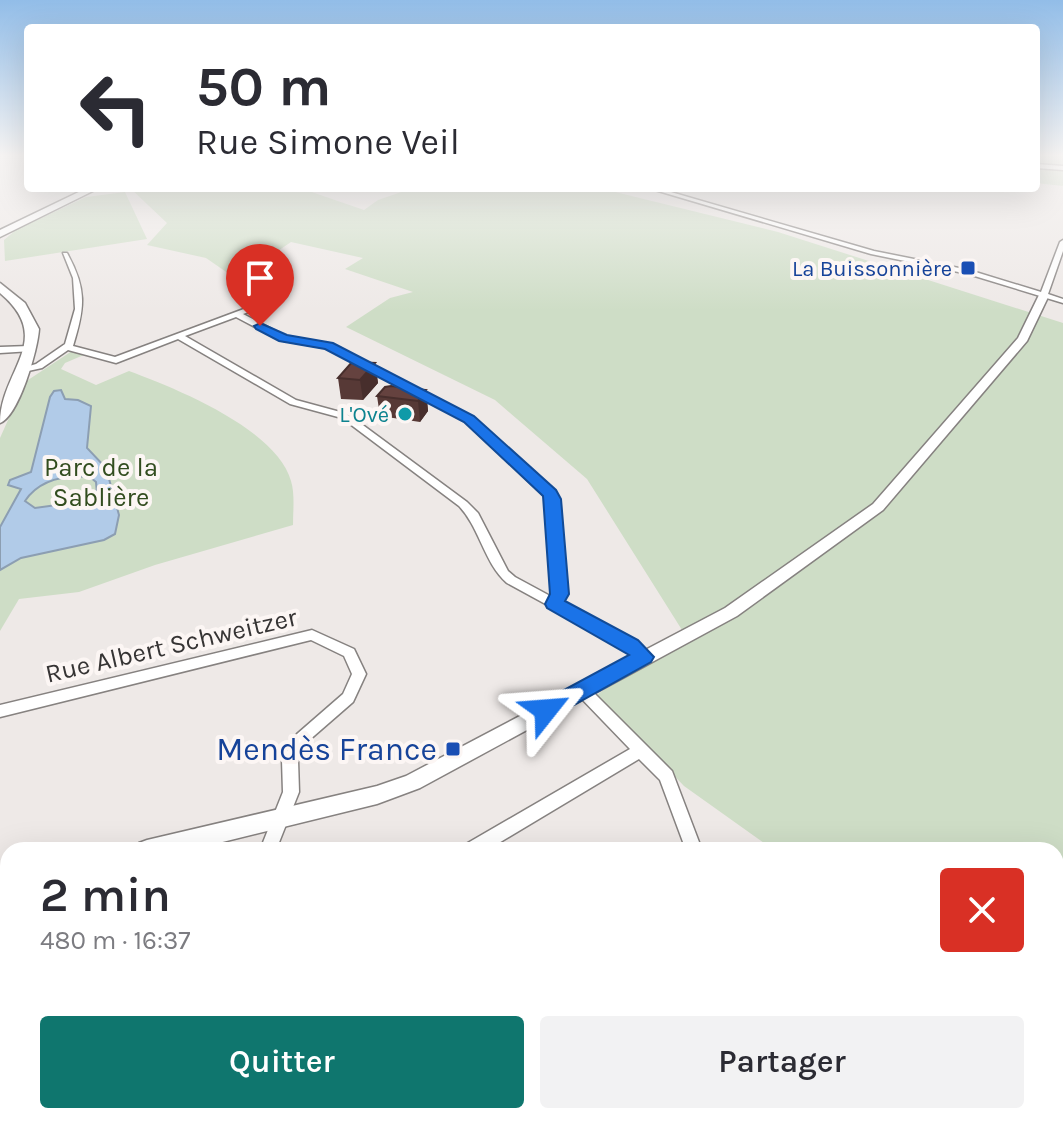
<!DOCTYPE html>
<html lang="fr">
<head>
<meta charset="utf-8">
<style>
  :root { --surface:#fff; --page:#f2f2f3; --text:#2b2b33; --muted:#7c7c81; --accent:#0f766e }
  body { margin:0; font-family:Karla,sans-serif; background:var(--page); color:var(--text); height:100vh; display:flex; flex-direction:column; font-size:30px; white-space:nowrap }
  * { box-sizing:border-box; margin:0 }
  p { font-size:26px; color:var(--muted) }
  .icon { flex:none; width:44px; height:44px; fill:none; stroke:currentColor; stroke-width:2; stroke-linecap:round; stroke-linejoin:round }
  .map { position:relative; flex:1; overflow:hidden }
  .details { position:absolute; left:0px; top:842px; width:1064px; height:282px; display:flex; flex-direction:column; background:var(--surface); border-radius:24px 24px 0 0; box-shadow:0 8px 32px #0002 }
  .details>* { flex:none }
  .hud { position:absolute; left:24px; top:24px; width:1016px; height:168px; border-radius:8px; box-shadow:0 8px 32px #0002; background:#fff; color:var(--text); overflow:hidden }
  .pin { position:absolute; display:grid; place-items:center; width:68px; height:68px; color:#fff; margin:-82px -34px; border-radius:50% 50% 50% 0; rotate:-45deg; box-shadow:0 0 8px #0007 }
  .pin .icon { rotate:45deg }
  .me { position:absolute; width:88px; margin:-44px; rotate:62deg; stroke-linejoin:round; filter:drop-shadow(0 0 6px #0008) }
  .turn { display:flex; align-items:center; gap:28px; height:168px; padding:0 40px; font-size:36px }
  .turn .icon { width:104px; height:104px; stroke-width:2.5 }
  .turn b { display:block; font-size:56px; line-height:68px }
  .round { display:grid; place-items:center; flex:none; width:84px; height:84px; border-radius:8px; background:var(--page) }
  .overview { display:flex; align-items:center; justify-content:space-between; height:136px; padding:0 40px }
  h1 { font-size:48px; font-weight:600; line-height:60px }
  .cta { display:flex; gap:16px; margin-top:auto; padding:16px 40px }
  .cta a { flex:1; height:92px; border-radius:8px; background:var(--accent); color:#fff; font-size:32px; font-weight:600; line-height:92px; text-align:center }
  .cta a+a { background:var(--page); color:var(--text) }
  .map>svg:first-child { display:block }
  .green { fill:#ceddc6 }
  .water { fill:#b1cbe8; stroke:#8c9eb2; stroke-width:2; fill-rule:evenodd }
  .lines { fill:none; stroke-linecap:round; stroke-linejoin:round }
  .minor-casing { stroke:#868280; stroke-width:3 }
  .tertiary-casing { stroke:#868280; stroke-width:3 }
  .primary-casing { stroke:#868280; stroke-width:3 }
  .minor { fill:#fff; fill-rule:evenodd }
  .tertiary { fill:#fff; fill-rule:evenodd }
  .primary { fill:#fff; fill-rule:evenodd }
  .wall { fill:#573936 }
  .shaded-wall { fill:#472e2c }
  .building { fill:#65423f; stroke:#472e2c; stroke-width:2 }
  .route { fill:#1a73e8; stroke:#114b97; stroke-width:2 }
  .transit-dot { fill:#1a4fb4; stroke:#fcf6f4; stroke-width:3 }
  .culture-dot { fill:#0f9aa8; stroke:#fcf6f4; stroke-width:3 }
  .labels { text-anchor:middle; stroke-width:8; stroke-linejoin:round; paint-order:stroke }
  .far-transit-label { font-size:22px; fill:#164399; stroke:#fcf6f4; text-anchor:end }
  .far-culture-label { font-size:22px; fill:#0d838f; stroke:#fcf6f4; text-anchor:end }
  .park-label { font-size:26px; fill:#324d1f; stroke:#fcf6f4 }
  .street-label { font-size:26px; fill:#363434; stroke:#fcf6f4 }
  .near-transit-label { font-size:32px; fill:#164399; stroke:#fcf6f4; text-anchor:end }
</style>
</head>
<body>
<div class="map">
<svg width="1063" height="1123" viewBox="0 0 1063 1123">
  <rect width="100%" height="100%" fill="#eee9e7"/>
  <path class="green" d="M 1036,154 L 1063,154 L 1063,186 L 1036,183 Z
    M 130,188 L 300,188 L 364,210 L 378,200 L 413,188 L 599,188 L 778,232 L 1063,323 L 1063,1123 L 995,1123 L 996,1116 L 1056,1116 L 1056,850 L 774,850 L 684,786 L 597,695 L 682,630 L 587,479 L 495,400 L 346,327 L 390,298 L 413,292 L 345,269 L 363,258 L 291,242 L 243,275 L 235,278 L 206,258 L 147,245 L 167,223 Z
    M 125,192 L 147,239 L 5,261 L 4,240 L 16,230 L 86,197 Z
    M 72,351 L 86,354 L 65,363 L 61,369 L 96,385 L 129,371 C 175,388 277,429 291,481 C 295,494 293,511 293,525 L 155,565 L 79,592 L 19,599 L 0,631 L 0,438 L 25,382 Z"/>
  <path class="water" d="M 61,390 L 65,399 L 78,400 L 91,406 L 87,448 L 106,468 L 119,515 L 115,534 L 104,540 L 21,558 L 0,570 L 0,527 L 21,489 L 8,485 L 10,480 L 31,472 L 50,397 L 54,391 ZM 90,477 L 96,482 L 97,494 L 86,501 L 35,508 L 25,501 C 39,480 65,475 90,477 Z"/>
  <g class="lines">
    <defs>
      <path id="minor" d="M 1036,164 L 1063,166 L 1063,170 L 1036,168 Z
        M 648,188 L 657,188 L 874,251 L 969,270 L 1041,292 L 1060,242 L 1063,240 L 1063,251 L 1048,294 L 1063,299 L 1063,303 L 968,274 L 871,254 Z
        M 63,253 L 67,253 C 87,289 85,307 73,346 L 115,357 L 268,300 L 271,300 L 271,304 L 243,314 L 285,336 L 331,344 L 472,417 L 558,499 L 566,594 L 562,602 C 587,616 633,634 650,657 L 648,661 L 638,661 L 626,648 L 507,583 C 484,563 480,528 459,506 L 350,424 L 338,417 L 290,404 L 178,339 L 116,363 L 68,350 L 42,368 L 19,373 L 19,369 L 36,364 L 65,344 L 75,309 L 73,278 ZM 236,317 L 280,340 L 326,348 L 466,421 L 548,500 L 554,594 L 552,597 L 515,577 L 508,571 L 478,513 L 467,502 L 356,420 L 344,413 L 296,400 L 185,336 Z
        M 29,346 L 33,349 L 32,351 L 0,353 L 0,347 Z
        M 312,630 L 354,649 L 366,674 L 353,702 L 307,742 L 298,760 L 299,792 L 276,850 L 260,850 L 283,792 L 282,760 L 285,755 L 297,734 L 343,694 L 352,674 L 344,656 L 311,640 L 0,717 L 0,705 Z
        M 582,685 L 587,686 L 672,771 L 702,850 L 686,850 L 660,780 L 639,759 L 487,850 L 464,850 L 466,844 L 630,749 L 577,694 L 575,690 L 577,686 Z
        M 253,1116 L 278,1116 L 275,1123 L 250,1123 Z
        M 353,1116 L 379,1116 L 382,1123 L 356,1123 Z
        M 810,1116 L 835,1116 L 832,1123 L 807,1123 Z"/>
      <path id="tertiary" d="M 1044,292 L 1049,295 L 1027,341 L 883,510 L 737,616 L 420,788 L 377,804 L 190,850 L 136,850 L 139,843 L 147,840 L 377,786 L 406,776 L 725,608 L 873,504 L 1018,338 L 1039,295 Z
        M 8,874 L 8,896 L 0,898 L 0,876 Z"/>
      <path id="primary" d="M 87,188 L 99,188 L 0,237 L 0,230 Z
        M 0,283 L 25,303 L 39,329 C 38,349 19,416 0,423 C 0,370 56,340 0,293 Z"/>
    </defs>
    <use href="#minor" class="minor-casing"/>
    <use href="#tertiary" class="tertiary-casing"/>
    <use href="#primary" class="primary-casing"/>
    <use href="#minor" class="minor"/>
    <use href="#tertiary" class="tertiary"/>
    <use href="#primary" class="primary"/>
  </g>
  <path class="wall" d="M 375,363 L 378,383 L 363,400 L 341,399 L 338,378 Z
    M 426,390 L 428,411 L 420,422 L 380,416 L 377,396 Z"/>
  <path class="shaded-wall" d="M 375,363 L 378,383 L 363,400 L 360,380 Z
    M 426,390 L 428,411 L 420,422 L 418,401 Z"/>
  <path class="building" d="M 352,362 L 375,363 L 360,380 L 338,378 Z
    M 391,386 L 426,390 L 418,401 L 377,396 L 385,387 Z"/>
  <linearGradient id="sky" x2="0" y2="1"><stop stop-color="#92bde8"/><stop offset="0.5" stop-color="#f7f5f4"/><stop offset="1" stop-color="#f7f5f4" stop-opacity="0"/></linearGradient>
  <rect width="1063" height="311" fill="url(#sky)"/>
  <path class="route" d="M 260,323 L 287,335 L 333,343 L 474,416 L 556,490 L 561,499 L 569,594 L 565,601 L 638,640 L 654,657 L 651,662 L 554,716 L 546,719 L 538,716 L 535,710 L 538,704 L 629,655 L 547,608 L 545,604 L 550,594 L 543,496 L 464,422 L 325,349 L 279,341 L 256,329 L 254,326 Z"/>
  <g class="transit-dot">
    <rect x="960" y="260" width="16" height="16" rx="4"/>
    <rect x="445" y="741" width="16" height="16" rx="4"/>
  </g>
  <circle class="culture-dot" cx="405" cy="414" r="8"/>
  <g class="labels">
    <g class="far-transit-label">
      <text x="952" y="276">La Buissonnière</text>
    </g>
    <g class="far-culture-label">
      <text x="389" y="422">L'Ové</text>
    </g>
    <g class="park-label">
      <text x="101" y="476">Parc de la<tspan x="101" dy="30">Sablière</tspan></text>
    </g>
    <g class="street-label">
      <text transform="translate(171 645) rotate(-13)" y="9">Rue Albert Schweitzer</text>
    </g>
    <g class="near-transit-label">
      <text x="437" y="760">Mendès France</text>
    </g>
  </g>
</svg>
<div class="pin" style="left:260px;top:326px;background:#d93025"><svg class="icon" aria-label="arrive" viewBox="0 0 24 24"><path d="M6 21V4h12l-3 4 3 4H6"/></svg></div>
<svg class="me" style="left:546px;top:710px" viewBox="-20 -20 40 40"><path d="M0-17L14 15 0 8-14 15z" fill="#1a73e8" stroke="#fff" stroke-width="4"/></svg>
<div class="hud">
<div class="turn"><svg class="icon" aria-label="left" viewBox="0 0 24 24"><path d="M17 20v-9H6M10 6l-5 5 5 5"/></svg><div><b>50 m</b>Rue Simone Veil</div></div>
</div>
<section class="details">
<div class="overview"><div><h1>2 min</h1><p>480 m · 16:37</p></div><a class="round" style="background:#d93025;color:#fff"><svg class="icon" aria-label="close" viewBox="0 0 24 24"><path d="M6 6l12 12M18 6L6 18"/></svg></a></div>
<div class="cta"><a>Quitter</a><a>Partager</a></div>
</section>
</div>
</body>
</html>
